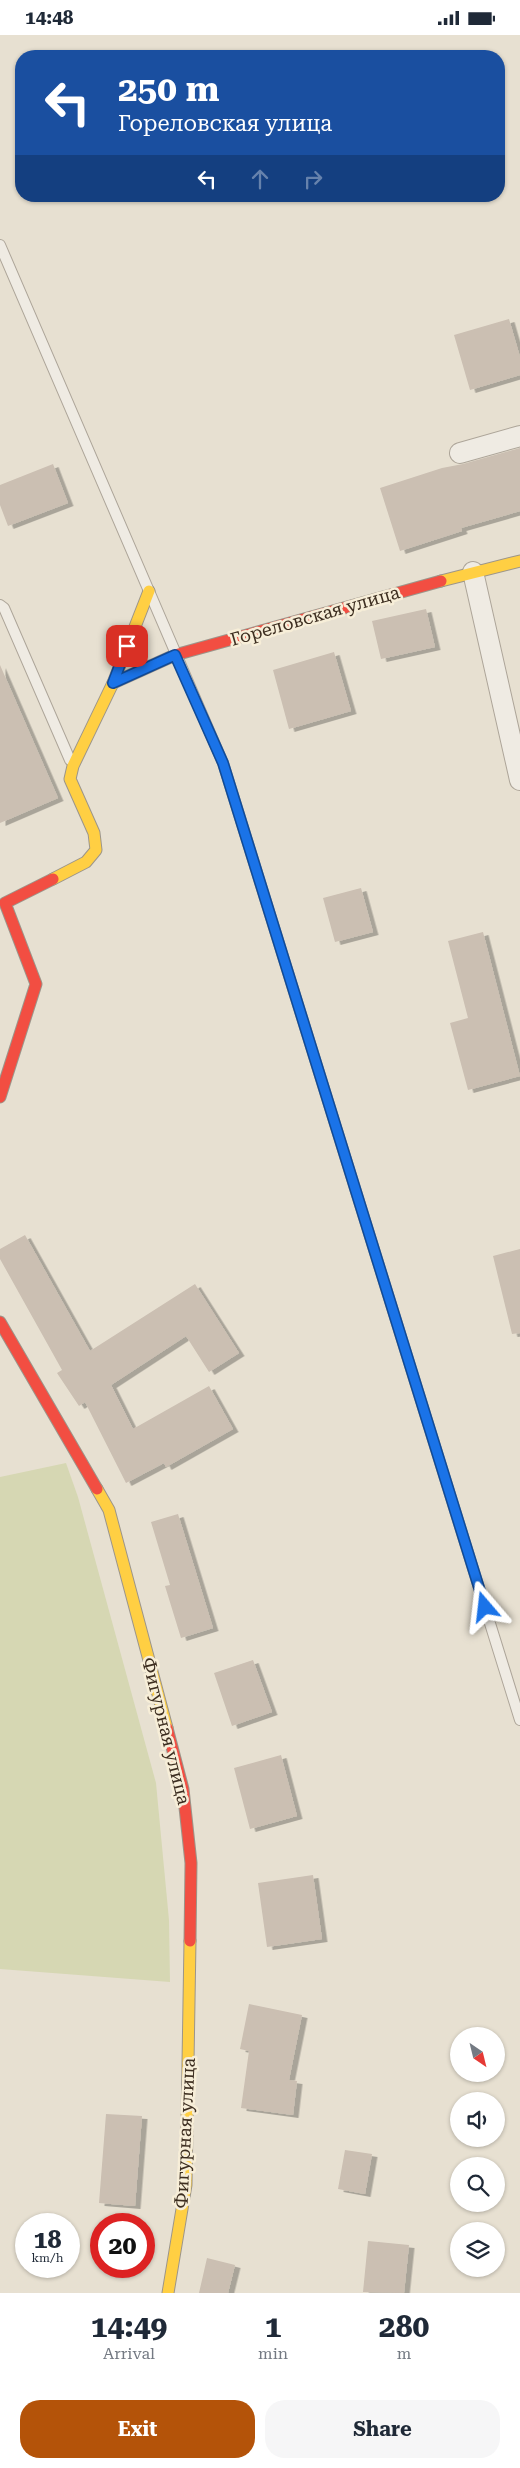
<!DOCTYPE html>
<html lang="en">
<head>
<meta charset="utf-8">
<style>
  :root { --surface:#fff; --page:#f6f6f7; --text:#1f2937; --muted:#747a83; --accent:#b45309 }
  body { margin:0; font-family:"Roboto Serif",serif; background:var(--page); color:var(--text); height:100vh; display:flex; flex-direction:column; font-size:19px; white-space:nowrap }
  * { box-sizing:border-box; margin:0 }
  p { font-size:16px; color:var(--muted) }
  .icon { flex:none; width:28px; height:28px; fill:none; stroke:currentColor; stroke-width:2; stroke-linecap:round; stroke-linejoin:round }
  .map { position:relative; height:2258px; overflow:hidden }
  .sheet { display:flex; flex-direction:column; background:var(--surface); flex:1 }
  .sheet>* { flex:none }
  .top-card { position:absolute; left:15px; top:15px; width:490px; height:152px; border-radius:20px; box-shadow:0 1px 4px #0004; background:#1a4fa0; color:#fff; overflow:hidden }
  .needle { width:32px; rotate:145deg }
  .controls { position:absolute; left:450px; top:1992px; display:grid; gap:10px }
  .controls a { display:grid; place-items:center; width:55px; height:55px; border-radius:50%; background:var(--surface); box-shadow:0 1px 4px #0004; font-size:25px }
  .speed { position:absolute; left:15px; top:2178px; display:flex; gap:10px; font-size:25px; font-weight:700; text-align:center }
  .speed>* { display:grid; place-content:center; width:65px; height:65px; border-radius:50%; background:var(--surface); box-shadow:0 1px 4px #0004; line-height:1 }
  .speed small { font-size:12px; font-weight:400 }
  .speed .limit { border:8px solid #d22; background:#fff; color:#111 }
  .pin { position:absolute; display:grid; place-items:center; width:42px; height:42px; color:#fff; margin:-21px; border-radius:10px; box-shadow:0 2px 8px #0006 }
  .me { position:absolute; width:55px; margin:-28px; rotate:343deg; stroke-linejoin:round; filter:drop-shadow(0 0 4px #0008) }
  .turn { display:flex; align-items:center; gap:18px; height:105px; padding:0 20px; font-size:22px }
  .turn .icon { width:65px; height:65px; stroke-width:2.5 }
  .turn b { display:block; font-size:35px; line-height:42px }
  .lanes { display:flex; align-items:center; height:48px; padding:0 20px; background:#0003; justify-content:center; gap:25px; direction:ltr }
  .lanes .off { opacity:.35 }
  .eta { display:flex; justify-content:space-evenly; align-items:center; height:85px; text-align:center }
  .eta b { font-size:30px; font-weight:700; line-height:35px }
  .action { display:flex; gap:10px; margin-top:auto; padding:10px 20px }
  .action a { flex:1; height:58px; border-radius:20px; background:var(--accent); color:#fff; font-size:20px; font-weight:700; line-height:58px; text-align:center }
  .action a+a { background:var(--page); color:var(--text) }
  .status { display:flex; justify-content:space-between; align-items:center; height:35px; padding:0 25px; background:var(--surface); direction:ltr }
  .status svg { height:14px; fill:currentColor }
  .map>svg:first-child { display:block }
  .green { fill:#d6d7b3 }
  .building { fill:#cbbfb2; filter:url(#shadow) }
  .lines { fill:none; stroke-linecap:round; stroke-linejoin:round }
  .lane-casing { stroke:#ada599; stroke-width:12 }
  .street-casing { stroke:#ada599; stroke-width:22 }
  .slow-casing { stroke:#9c958a; stroke-width:13 }
  .jam-casing { stroke:#9c958a; stroke-width:13 }
  .lane { stroke:#efebe3; stroke-width:10 }
  .street { stroke:#efebe3; stroke-width:20 }
  .slow { stroke:#ffcf43; stroke-width:11 }
  .jam { stroke:#f24e42; stroke-width:11 }
  .route-casing { stroke:#114b97; stroke-width:12 }
  .route { stroke:#1a73e8; stroke-width:9 }
  .labels { text-anchor:middle; stroke-width:5; stroke-linejoin:round; paint-order:stroke }
  .street-label { font-size:18px; fill:#3d2e20; stroke:#f7eed8 }
</style>
</head>
<body>
<div class="status"><b>14:48</b><svg viewBox="0 0 49 12"><path d="M0 12V9h3v3zM5 12V6h3v6zM10 12V3h3v9zM15 12V0h3v12zM26 1h20v11H26zM47 4h2v5h-2z"/></svg></div>
<div class="map">
<svg width="520" height="2258" viewBox="0 0 520 2258">
  <defs>
    <filter id="shadow"><feDropShadow dx="5.5" dy="3" stdDeviation="0" flood-color="#0004"/></filter>
  </defs>
  <rect width="100%" height="100%" fill="#e7e0d1"/>
  <path class="green" d="M 66,1428 L 78,1462 L 156,1748 L 169,1885 L 170,1947 L 0,1934 L 0,1442 Z"/>
  <path class="building" d="M 509,284 L 520,322 L 520,340 L 470,355 L 454,300 Z
    M 520,413 L 520,476 L 461,493 L 462,496 L 400,516 L 380,453 L 442,433 L 463,429 Z
    M 53,429 L 68,468 L 8,491 L 0,470 L 0,450 Z
    M 426,574 L 435,612 L 381,624 L 372,586 Z
    M 334,617 L 351,676 L 289,694 L 273,635 Z
    M 0,630 L 58,763 L 0,788 Z
    M 361,853 L 373,897 L 335,907 L 323,863 Z
    M 483,897 L 520,1041 L 468,1055 L 450,988 L 468,983 L 448,906 Z
    M 25,1200 L 90,1316 L 195,1249 L 239,1318 L 209,1337 L 186,1301 L 111,1350 L 133,1394 L 209,1351 L 233,1394 L 166,1432 L 164,1428 L 126,1448 L 85,1367 L 79,1371 L 57,1338 L 62,1335 L 0,1224 L 0,1214 Z
    M 520,1214 L 520,1298 L 512,1299 L 493,1221 Z
    M 178,1479 L 213,1593 L 181,1603 L 165,1551 L 170,1550 L 151,1487 Z
    M 253,1625 L 272,1677 L 232,1691 L 214,1638 Z
    M 281,1720 L 297,1781 L 250,1794 L 234,1733 Z
    M 313,1840 L 322,1904 L 267,1912 L 258,1848 Z
    M 249,1969 L 302,1980 L 289,2045 L 297,2046 L 293,2080 L 241,2073 L 249,2016 L 240,2014 Z
    M 106,2079 L 142,2081 L 135,2171 L 99,2168 Z
    M 345,2115 L 372,2119 L 365,2159 L 338,2154 Z
    M 368,2206 L 409,2210 L 404,2258 L 363,2257 Z
    M 207,2223 L 235,2230 L 228,2258 L 199,2258 Z"/>
  <g class="lines">
    <defs>
      <path id="lane" d="M 0,210 L 223,728 L 520,1685
        M 0,570 L 4,573 L 70,725"/>
      <path id="street" d="M 460,418 L 520,401
        M 473,537 L 520,745"/>
      <path id="slow" d="M 441,546 L 520,526
        M 53,844 L 86,827 L 96,815 L 94,798 L 70,744 L 73,731 L 113,648 L 149,556
        M 97,1454 L 109,1475 L 167,1693
        M 168,2258 L 186,2150 L 190,1906"/>
      <path id="jam" d="M 113,648 L 175,620 L 441,546
        M 0,1062 L 36,949 L 5,868 L 53,844
        M 0,1287 L 97,1454
        M 167,1693 L 183,1754 L 191,1828 L 190,1906"/>
    </defs>
    <use href="#lane" class="lane-casing"/>
    <use href="#street" class="street-casing"/>
    <use href="#slow" class="slow-casing"/>
    <use href="#jam" class="jam-casing"/>
    <use href="#lane" class="lane"/>
    <use href="#street" class="street"/>
    <use href="#slow" class="slow"/>
    <use href="#jam" class="jam"/>
  </g>
  <g class="lines">
    <defs>
      <path id="route" d="M 127,611 L 113,648 L 175,620 L 223,728 L 485,1572"/>
    </defs>
    <use href="#route" class="route-casing"/>
    <use href="#route" class="route"/>
  </g>
  <g class="labels">
    <g class="street-label">
      <text transform="translate(315 581) rotate(-16)" y="6">Гореловская улица</text>
      <text transform="translate(166 1696) rotate(76)" y="6">Фигурная улица</text>
      <text transform="translate(185 2098) rotate(-87)" y="6">Фигурная улица</text>
    </g>
  </g>
</svg>
<div class="controls">
<a><svg class="needle" viewBox="-14 -14 28 28"><path d="M0-13l5 13h-10z" fill="#e53935"/><path d="M0 13l5-13h-10z" fill="#747a83"/></svg></a>
<a><svg class="icon" aria-label="sound" viewBox="0 0 24 24"><path d="M4 9h4l5-4v14l-5-4H4zM17 9q2 3 0 6"/></svg></a>
<a><svg class="icon" aria-label="search" viewBox="0 0 24 24"><circle cx="10" cy="10" r="6"/><path d="M15 15l6 6"/></svg></a>
<a><svg class="icon" aria-label="layers" viewBox="0 0 24 24"><path d="M12 4l9 5-9 5-9-5zM3 14l9 5 9-5"/></svg></a>
</div>
<div class="speed"><div>18<small>km/h</small></div><div class="limit">20</div></div>
<div class="pin" style="left:127px;top:611px;background:#d93025"><svg class="icon" aria-label="arrive" viewBox="0 0 24 24"><path d="M6 21V4h12l-3 4 3 4H6"/></svg></div>
<svg class="me" style="left:485px;top:1572px" viewBox="-20 -20 40 40"><path d="M0-17L14 15 0 8-14 15z" fill="#1a73e8" stroke="#fff" stroke-width="4"/></svg>
<div class="top-card">
<div class="turn"><svg class="icon" aria-label="left" viewBox="0 0 24 24"><path d="M17 20v-9H6M10 6l-5 5 5 5"/></svg><div><b>250 m</b>Гореловская улица</div></div>
<div class="lanes"><svg class="icon" aria-label="left" viewBox="0 0 24 24"><path d="M17 20v-9H6M10 6l-5 5 5 5"/></svg><svg class="icon off" aria-label="ahead" viewBox="0 0 24 24"><path d="M12 20V5M6 11l6-6 6 6"/></svg><svg class="icon off" aria-label="right" viewBox="0 0 24 24"><path d="M7 20v-9h11M14 6l5 5-5 5"/></svg></div>
</div>
</div>
<section class="sheet">
<div class="eta">
<div><b>14:49</b><p>Arrival</p></div>
<div><b>1</b><p>min</p></div>
<div><b>280</b><p>m</p></div>
</div>
<div class="action"><a>Exit</a><a>Share</a></div>
</section>
</body>
</html>
